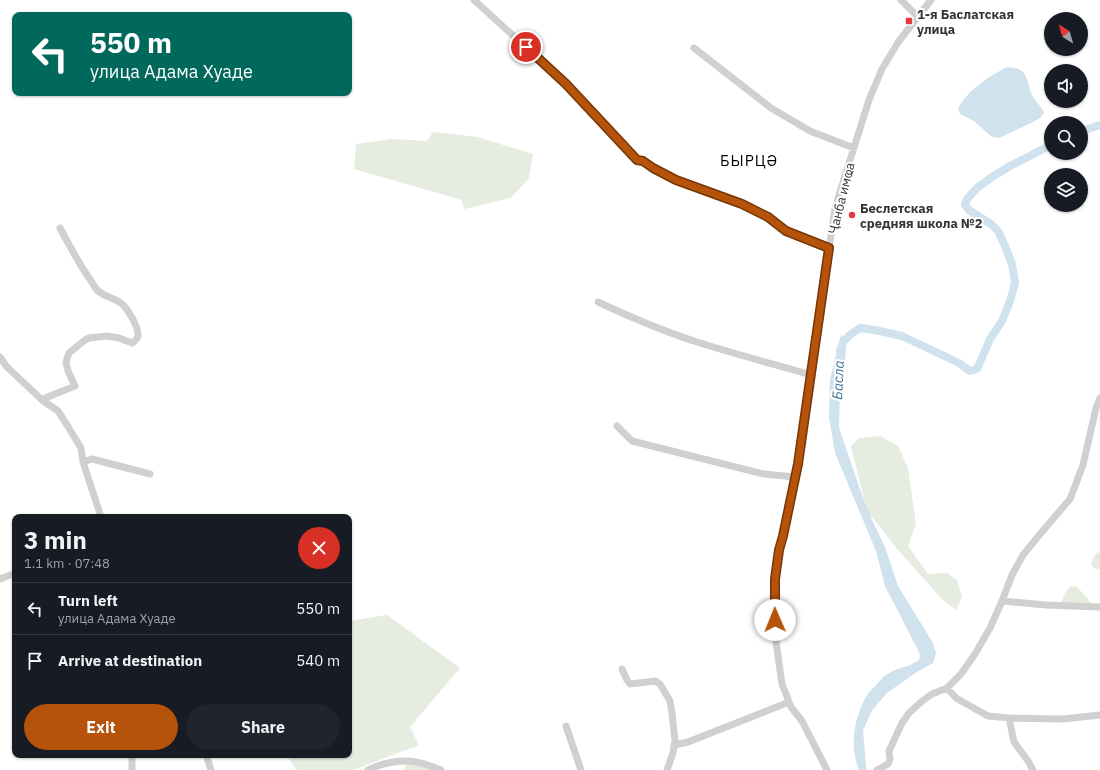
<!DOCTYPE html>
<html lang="en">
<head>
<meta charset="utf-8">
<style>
  :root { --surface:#171b24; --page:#20242c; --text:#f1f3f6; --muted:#9ea1a6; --line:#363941; --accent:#b45309 }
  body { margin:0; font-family:"IBM Plex Sans",sans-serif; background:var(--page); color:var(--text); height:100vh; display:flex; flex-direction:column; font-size:15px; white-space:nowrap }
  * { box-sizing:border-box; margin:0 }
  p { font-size:13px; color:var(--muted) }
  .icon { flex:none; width:22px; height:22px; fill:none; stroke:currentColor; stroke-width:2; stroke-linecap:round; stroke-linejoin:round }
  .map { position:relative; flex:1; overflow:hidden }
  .drawer { position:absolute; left:12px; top:514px; width:340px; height:244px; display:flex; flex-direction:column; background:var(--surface); border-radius:8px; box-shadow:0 1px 3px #0004 }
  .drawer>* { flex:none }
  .guide { position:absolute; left:12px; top:12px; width:340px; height:84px; border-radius:8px; box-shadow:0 1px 3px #0004; background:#00695c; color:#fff; overflow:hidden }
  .needle { width:26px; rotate:323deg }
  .tools { position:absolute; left:1044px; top:12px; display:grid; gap:8px }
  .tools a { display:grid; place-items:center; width:44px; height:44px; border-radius:50%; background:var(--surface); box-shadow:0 1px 3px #0004; font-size:20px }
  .pin { position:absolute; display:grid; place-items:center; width:34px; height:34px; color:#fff; margin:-17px; border:2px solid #fff; border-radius:50%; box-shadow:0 1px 4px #0007 }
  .me { position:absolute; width:44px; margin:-22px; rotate:359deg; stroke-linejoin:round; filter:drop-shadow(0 0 3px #0008) }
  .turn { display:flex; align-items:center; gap:14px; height:84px; padding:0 12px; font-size:18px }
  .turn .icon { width:52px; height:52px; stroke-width:2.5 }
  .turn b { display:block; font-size:28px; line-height:34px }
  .round { display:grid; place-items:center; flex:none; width:42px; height:42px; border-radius:21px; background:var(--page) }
  .head { display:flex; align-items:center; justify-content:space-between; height:68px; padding:0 12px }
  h1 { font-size:24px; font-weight:700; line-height:30px }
  .button { display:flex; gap:8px; margin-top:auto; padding:8px 12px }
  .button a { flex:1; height:46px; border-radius:24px; background:var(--accent); color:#fff; font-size:16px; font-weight:700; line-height:46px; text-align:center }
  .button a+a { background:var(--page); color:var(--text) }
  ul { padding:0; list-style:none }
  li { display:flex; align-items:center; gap:12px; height:52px; padding:0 12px; border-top:1px solid var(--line) }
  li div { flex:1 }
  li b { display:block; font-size:15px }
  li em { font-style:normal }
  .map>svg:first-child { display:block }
  .green { fill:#e6ecdf }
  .water { fill:#cfe2ee }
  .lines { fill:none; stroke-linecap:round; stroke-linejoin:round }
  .river { stroke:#cfe2ee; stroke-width:8 }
  .minor { stroke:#d0d0d0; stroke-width:7 }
  .route-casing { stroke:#753606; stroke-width:10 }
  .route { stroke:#b45309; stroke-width:7 }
  .poi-dot { fill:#e63946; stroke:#fff; stroke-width:1.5 }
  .labels { text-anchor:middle; stroke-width:4; stroke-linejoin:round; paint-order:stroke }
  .poi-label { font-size:13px; font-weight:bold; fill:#333; stroke:#fff; text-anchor:start }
  .street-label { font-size:13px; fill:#333; stroke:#fff }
  .water-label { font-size:14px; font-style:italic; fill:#3f7597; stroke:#fff }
  .quarter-label { font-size:15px; letter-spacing:1px; fill:#000; stroke:#fff }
</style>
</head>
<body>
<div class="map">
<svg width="1100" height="770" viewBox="0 0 1100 770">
  <rect width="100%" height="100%" fill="#fff"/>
  <path class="green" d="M 433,132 L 478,137 L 533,154 L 529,178 L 511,198 L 464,209 L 462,200 L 354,169 L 356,144 L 392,139 L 427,141 Z
    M 880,436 L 898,446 L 908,468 L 916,524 L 908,546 L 928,574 L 947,573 L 957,580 L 962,597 L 956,610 L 942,599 L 898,550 L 867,511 L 851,446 L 859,438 Z
    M 1098,552 L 1100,553 L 1100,569 L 1093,568 L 1091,563 L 1094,556 Z
    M 1071,586 L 1077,587 C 1081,592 1090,599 1091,604 L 1061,604 C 1063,597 1065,591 1071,586 Z
    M 387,615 L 460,668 L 410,727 L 419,745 L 353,770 L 297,770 L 286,755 L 349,755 L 349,621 Z
    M 406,762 L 435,770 L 404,770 Z"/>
  <path class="water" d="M 1007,67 C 1013,68 1018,68 1022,71 C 1029,78 1029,90 1033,97 C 1037,103 1042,107 1044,113 L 1040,118 L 1031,123 L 999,138 L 992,137 L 974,121 L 960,114 L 958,109 C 965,92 991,75 1007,67 Z
    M 842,334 L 846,349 L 844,373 L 840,391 L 839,428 L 861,492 L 873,522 L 885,547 L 898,586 L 933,643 L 936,653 L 933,663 L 917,672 L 887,693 L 873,709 L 863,730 L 866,767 L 867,770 L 859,770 C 849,746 854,717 867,695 C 869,691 874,688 877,684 C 880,681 882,677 886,675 C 896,667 909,668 919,660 L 920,654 L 885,586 L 876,551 L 835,453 L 829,417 L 830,380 L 840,338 Z"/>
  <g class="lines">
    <path class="river" d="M 1081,131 L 1100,125
      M 840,350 L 844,341 L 851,334 L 860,328 L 875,330 L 902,336 L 959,363 L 970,371 L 977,369 L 990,339 L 1002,321 L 1010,301 L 1015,283 L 1012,264 L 1005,246 L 998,231 L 991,224 L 970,211 L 965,205 L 967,199 L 977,188 L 992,177 L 1010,166 L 1051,145"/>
    <path class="minor" d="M 474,0 L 566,84 L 637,161 L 643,161 L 653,168 L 676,180 L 742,204 L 768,217 L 786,231 L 829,248
      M 901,0 L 918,17
      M 694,48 L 771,108 L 810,131 L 854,148
      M 598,302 C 630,317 663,331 697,342 C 735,354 773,364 811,375
      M 0,357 L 6,366 L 42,400 L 58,411 L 67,425 L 81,448 L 83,462 L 101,517
      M 42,400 L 50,396 L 75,386 L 68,371 L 66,363 L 67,358 L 69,353 L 85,340 L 89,338 L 107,336 L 119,338 L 132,343 C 135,341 137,340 138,336 C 139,328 128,309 122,304 C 115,298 105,297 98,291 C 94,287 92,282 89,278 C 78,262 69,245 60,228
      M 617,426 L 632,441 L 764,474 L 795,477
      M 83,462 L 92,459 L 150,474
      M 0,579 L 10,575
      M 1002,601 L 1046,605 L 1100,607
      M 622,669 L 627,680 L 630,684 L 655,681 L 660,684 L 670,701 L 672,713 L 675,741 L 673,753 L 667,770
      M 947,688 L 956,698 L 988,716 L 1009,718 L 1063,719 L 1100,715
      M 1009,718 L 1014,742 L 1028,761 L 1033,770
      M 566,726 L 581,770
      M 674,745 L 688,742 L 789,702
      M 132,755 L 132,770
      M 206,755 L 211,770
      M 368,770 C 382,763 401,759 416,762 C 424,763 433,767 441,770
      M 827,770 L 802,721 L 791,707 L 782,684 L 776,642 L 775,608 L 775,579 L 779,550 L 783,536 L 798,464 L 829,248 L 835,209 L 839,195 L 869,100 L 882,69 L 899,41 L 931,0
      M 877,770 L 888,764 L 890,759 L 889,751 L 902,723 L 909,713 L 921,702 L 932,694 L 947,688 L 961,674 L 975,654 L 990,628 L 1002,601 L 1012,575 L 1023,555 L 1041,533 L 1070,499 L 1083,465 L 1096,408 L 1100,398"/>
  </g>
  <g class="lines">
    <defs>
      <path id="route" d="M 526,47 L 566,84 L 637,160 L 643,161 L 653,168 L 676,180 L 742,204 L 768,217 L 786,231 L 829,248 L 798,464 L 783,536 L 779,550 L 775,579 L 775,620"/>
    </defs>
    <use href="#route" class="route-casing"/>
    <use href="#route" class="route"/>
  </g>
  <g class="poi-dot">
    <rect x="905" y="17" width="8" height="8" rx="2"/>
    <circle cx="852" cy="215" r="4"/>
  </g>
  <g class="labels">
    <g class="poi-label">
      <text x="917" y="19">1-я Баслатская<tspan x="917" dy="15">улица</tspan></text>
      <text x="860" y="213">Беслетская<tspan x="860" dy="15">средняя школа №2</tspan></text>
    </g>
    <g class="street-label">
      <text transform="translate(841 198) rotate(-76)" y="5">Ҷанба имҩа</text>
    </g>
    <g class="water-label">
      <text transform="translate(838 380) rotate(-87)" y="5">Басла</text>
    </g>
    <g class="quarter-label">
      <text x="749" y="166">БЫРЦӘ</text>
    </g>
  </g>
</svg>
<div class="tools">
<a><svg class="needle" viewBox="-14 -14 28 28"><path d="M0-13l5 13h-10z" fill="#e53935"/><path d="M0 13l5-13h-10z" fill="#9ea1a6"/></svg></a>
<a><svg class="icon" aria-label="sound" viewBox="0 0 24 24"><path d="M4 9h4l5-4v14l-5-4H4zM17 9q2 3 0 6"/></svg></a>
<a><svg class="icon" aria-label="search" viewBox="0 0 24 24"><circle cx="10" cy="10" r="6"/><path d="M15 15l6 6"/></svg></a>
<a><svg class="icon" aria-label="layers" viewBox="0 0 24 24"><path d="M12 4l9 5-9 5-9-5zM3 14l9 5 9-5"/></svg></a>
</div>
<div class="pin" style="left:526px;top:47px;background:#d93025"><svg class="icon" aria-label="arrive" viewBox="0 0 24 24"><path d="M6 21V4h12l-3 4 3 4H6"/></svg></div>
<svg class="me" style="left:775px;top:620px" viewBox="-20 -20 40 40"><circle r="19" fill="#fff"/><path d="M0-13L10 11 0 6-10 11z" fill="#b45309"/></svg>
<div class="guide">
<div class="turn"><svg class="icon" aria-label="left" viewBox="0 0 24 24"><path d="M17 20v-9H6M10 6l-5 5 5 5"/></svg><div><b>550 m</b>улица Адама Хуаде</div></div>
</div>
<section class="drawer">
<div class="head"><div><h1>3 min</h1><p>1.1 km · 07:48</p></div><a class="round" style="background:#d93025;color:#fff"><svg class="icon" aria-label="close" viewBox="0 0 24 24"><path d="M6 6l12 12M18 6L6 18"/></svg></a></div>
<ul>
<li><svg class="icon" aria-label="left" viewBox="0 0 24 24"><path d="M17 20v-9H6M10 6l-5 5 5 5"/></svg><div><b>Turn left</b><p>улица Адама Хуаде</p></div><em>550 m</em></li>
<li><svg class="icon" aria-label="arrive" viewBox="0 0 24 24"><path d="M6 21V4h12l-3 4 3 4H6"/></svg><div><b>Arrive at destination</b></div><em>540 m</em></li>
</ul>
<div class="button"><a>Exit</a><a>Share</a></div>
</section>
</div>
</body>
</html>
